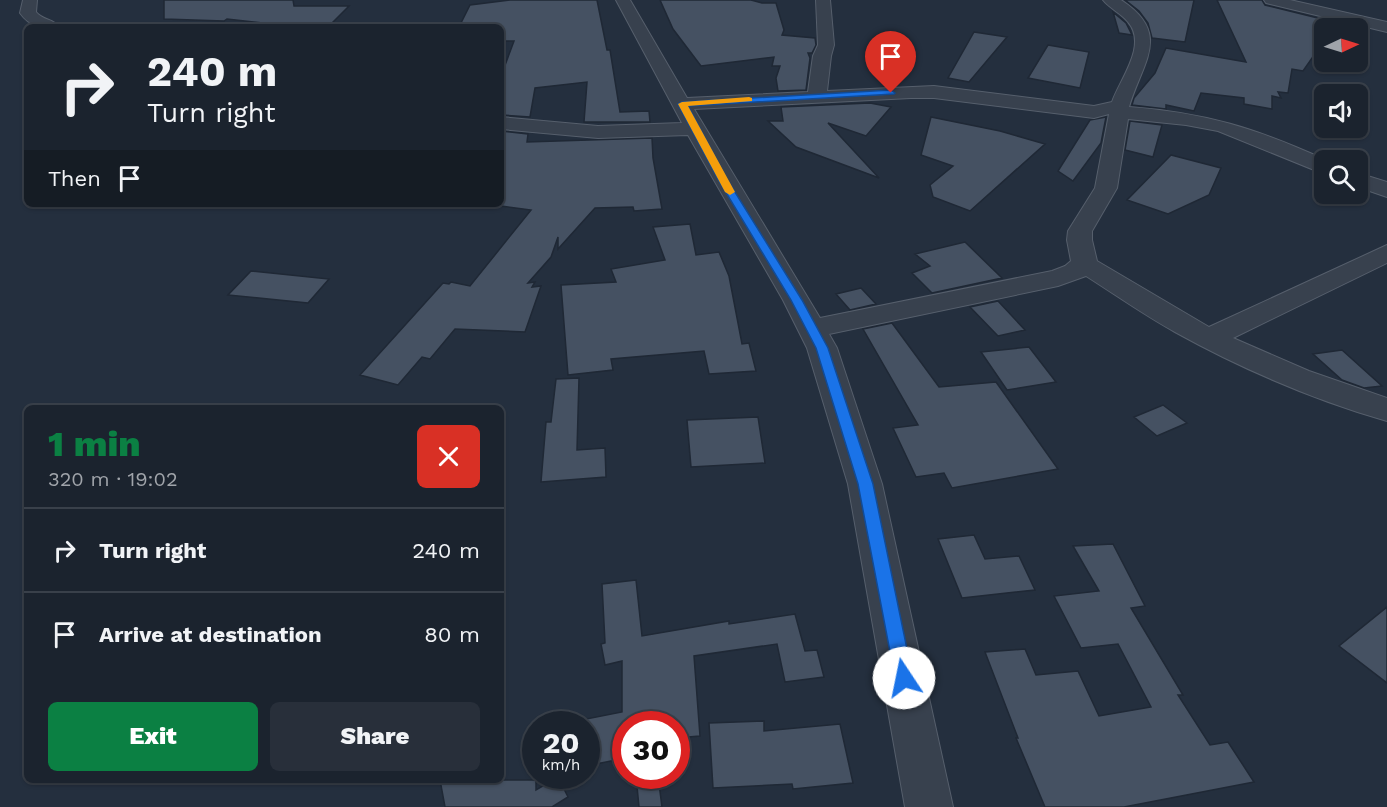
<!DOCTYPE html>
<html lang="en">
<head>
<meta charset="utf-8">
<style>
  :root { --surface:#1b232e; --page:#282f3a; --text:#f1f3f6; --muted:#a0a4aa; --line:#39404a; --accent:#0b8043 }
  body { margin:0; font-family:"Work Sans",sans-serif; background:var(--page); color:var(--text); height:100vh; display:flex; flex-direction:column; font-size:22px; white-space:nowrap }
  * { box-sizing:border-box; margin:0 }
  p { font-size:20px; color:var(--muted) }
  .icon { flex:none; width:33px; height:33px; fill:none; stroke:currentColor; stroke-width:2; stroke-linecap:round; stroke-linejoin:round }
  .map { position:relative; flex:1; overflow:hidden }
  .sheet { position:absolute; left:24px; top:405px; width:480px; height:378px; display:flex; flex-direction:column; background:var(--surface); border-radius:9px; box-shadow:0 2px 4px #0004,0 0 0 2px var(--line) }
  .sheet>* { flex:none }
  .banner { position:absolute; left:24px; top:24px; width:480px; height:183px; border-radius:9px; box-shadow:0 2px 4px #0004,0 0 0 2px var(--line); background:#1b232e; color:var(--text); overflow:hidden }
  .needle { width:39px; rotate:86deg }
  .controls { position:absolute; left:1314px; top:18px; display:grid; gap:12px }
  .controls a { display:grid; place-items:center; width:54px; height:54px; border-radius:9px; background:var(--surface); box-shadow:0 2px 4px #0004,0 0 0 2px var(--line); font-size:30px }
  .speed { position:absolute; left:522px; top:711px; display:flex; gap:12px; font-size:30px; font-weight:700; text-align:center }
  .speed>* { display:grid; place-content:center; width:78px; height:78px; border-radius:50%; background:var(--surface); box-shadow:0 2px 4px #0004,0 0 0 2px var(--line); line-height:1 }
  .speed small { font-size:15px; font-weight:400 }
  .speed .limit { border:9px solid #d22; background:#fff; color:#111 }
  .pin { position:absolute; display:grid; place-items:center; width:51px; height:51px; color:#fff; margin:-62px -26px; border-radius:50% 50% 50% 0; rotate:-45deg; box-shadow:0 0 6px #0007 }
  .pin .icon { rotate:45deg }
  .me { position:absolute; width:66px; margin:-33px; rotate:349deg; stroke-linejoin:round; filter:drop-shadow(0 0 4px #0008) }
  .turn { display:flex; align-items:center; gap:21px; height:126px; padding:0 24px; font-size:27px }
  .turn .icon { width:78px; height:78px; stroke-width:2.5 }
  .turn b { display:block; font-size:42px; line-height:51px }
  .then { display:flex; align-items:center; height:57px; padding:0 24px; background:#0003; gap:12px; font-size:22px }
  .round { display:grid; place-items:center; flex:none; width:63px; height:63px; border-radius:9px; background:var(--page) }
  .head { display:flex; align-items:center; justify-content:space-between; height:102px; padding:0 24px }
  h1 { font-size:36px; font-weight:800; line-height:45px; color:var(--accent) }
  .primary-button { display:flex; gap:12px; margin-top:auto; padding:12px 24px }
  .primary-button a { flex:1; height:69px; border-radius:9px; background:var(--accent); color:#fff; font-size:24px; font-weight:800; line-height:69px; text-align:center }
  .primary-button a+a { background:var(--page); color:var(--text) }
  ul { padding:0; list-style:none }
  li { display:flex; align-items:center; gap:18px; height:84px; padding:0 24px; border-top:2px solid var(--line) }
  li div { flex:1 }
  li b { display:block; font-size:22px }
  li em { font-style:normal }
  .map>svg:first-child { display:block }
  .building { fill:#455162; stroke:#1f2835; stroke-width:1.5 }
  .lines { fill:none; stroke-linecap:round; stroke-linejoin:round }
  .minor-casing { stroke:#565f6c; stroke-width:2 }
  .minor { fill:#38414e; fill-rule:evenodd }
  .route { fill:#1a73e8; stroke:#114b97; stroke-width:1.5 }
  .slow { fill:#f59e0b }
</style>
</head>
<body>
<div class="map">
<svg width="1387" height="807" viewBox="0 0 1387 807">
  <rect width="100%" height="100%" fill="#242f3e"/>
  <path class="building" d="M 164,0 L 293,0 L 294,6 L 349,6 L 328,27 L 298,27 L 227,19 L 224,21 L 164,19 Z
    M 510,0 L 597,0 L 607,50 L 610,50 L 620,112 L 649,111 L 650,122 L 584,122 L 587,82 L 535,88 L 530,117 L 501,115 L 501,76 L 514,41 L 501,41 L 501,27 L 459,27 L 470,5 Z
    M 660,0 L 751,0 L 762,3 L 776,3 L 784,30 L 782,35 L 815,38 L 816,45 L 812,53 L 808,53 L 810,58 L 806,90 L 778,91 L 776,78 L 780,66 L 772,66 L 774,57 L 701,66 L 673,29 Z
    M 1125,0 L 1194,0 L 1185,42 L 1152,38 L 1148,23 L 1139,11 Z
    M 1217,0 L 1262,0 L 1265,5 L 1338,23 L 1334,28 L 1324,28 L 1324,41 L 1303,71 L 1292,69 L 1288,93 L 1278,92 L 1281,98 L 1272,96 L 1272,109 L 1244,104 L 1244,98 L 1201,93 L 1194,111 L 1166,105 L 1166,109 L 1132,105 L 1134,98 L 1155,73 L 1166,48 L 1246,62 Z
    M 1113,12 L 1126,23 L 1132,35 L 1119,33 Z
    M 974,32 L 1007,37 L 969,82 L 948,78 Z
    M 1048,45 L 1089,52 L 1080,88 L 1028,78 Z
    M 870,103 L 891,107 L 866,136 L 828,123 L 879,178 L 796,147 L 768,121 L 783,121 L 781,107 Z
    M 931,117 L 1000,131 L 1045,144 L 970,211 L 933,197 L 930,185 L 953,166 L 921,155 Z
    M 1106,117 L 1101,143 L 1073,181 L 1058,171 L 1090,120 Z
    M 1130,121 L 1162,125 L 1153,157 L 1125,150 Z
    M 501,131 L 528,134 L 527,142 L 652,138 L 653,158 L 662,209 L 634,211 L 633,207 L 595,208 L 558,249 L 558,237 L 551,257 L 528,283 L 535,282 L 532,287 L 541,286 L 525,332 L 455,329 L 430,359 L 422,357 L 398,385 L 360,375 L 443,283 L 449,284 L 451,282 L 470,286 L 531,210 L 501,206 Z
    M 1171,155 L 1221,168 L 1209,195 L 1168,214 L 1127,200 Z
    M 690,224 L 696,255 L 719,252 L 729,276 L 742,344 L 749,343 L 756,371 L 709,374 L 704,351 L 611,359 L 613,370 L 568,375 L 561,285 L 616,282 L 611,269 L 665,260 L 653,227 Z
    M 965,242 L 1002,278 L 932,293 L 912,273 L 930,266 L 915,254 Z
    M 251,271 L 329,279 L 308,303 L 228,295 Z
    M 861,288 L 876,304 L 850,310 L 836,294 Z
    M 998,301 L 1025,330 L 998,336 L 970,307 Z
    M 892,323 L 939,387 L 996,382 L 1058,469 L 952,488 L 944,473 L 916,477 L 893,428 L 918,425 L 863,329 Z
    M 1029,347 L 1056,382 L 1007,390 L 981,352 Z
    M 1342,350 L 1382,386 L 1364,388 L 1342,380 L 1313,354 Z
    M 579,378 L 577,450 L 605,448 L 606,477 L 541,482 L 546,422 L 551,422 L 556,379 Z
    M 1163,405 L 1187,423 L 1157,436 L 1134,417 Z
    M 758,417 L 765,463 L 691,467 L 687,420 Z
    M 974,535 L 985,559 L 1019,556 L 1035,590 L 962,598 L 938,539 Z
    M 1113,544 L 1145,606 L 1131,608 L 1183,695 L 1178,695 L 1210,745 L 1228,742 L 1254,782 L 1124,807 L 1045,807 L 1016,738 L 1018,738 L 985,652 L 1025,649 L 1036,675 L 1078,671 L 1099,716 L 1151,707 L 1118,644 L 1081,648 L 1054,596 L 1099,591 L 1073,546 Z
    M 636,580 L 642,636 L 729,621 L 729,624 L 795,614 L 805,651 L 817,650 L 824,677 L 785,682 L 777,644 L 694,656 L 700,736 L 676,738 L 676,724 L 626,724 L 626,758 L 586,766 L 586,719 L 622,712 L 622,661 L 605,665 L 601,644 L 605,643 L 602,584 Z
    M 1387,607 L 1387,683 L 1339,646 Z
    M 764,721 L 764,731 L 840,724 L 853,783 L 793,789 L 792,784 L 713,788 L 709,723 Z
    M 636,776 L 658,776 L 662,807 L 639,807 Z
    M 558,777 L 568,797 L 552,807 L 445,807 L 440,780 L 536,780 L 536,790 Z"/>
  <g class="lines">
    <defs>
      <path id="minor" d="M 23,0 L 37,0 L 36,12 C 42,20 54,19 59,27 C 41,27 31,28 20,13 Z
        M 616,0 L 630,0 L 687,98 L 808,92 L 813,56 L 818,45 L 816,0 L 830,0 L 834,45 L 831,56 L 827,91 L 934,86 L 1094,106 L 1112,102 C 1120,79 1148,45 1128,22 C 1121,13 1109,8 1103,0 L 1121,0 C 1173,34 1142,62 1129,107 C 1207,113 1255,128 1326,160 L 1324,174 L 1218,131 L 1186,125 L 1128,119 L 1117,188 L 1092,231 L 1092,240 L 1097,261 L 1209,327 L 1387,245 L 1387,263 L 1233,338 L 1309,371 L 1387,398 L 1387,421 C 1314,400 1242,369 1175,332 C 1144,315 1116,295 1086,276 L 1058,286 L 829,334 L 837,348 L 882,484 L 953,807 L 905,807 L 848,484 L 807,348 L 783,300 L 688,135 L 598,138 L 501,129 L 501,117 L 598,126 L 682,123 ZM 911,98 L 934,98 L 1094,118 L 1109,114 L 1095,188 L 1068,231 L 1067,240 L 1071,261 L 1065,266 L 1052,271 L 820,318 L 694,109 Z
        M 1264,0 L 1290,0 L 1387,22 L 1387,32 L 1266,3 Z
        M 1358,173 L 1387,182 L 1387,197 L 1358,187 Z"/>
    </defs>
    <use href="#minor" class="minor-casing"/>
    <use href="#minor" class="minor"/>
  </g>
  <path class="route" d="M 891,90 L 895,93 L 894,94 L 688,106 L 728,181 L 802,300 L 828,348 L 873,484 L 913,678 L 911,685 L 904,687 L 897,685 L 895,678 L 858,484 L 816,348 L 791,300 L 719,181 L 678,104 L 682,102 Z"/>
  <path class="slow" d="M 749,97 L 752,98 L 752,101 L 688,106 L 735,192 L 730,195 L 725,192 L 678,104 L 682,102 Z"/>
</svg>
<div class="controls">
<a><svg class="needle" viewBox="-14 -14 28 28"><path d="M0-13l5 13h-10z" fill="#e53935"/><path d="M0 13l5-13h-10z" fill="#a0a4aa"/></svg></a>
<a><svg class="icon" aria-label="sound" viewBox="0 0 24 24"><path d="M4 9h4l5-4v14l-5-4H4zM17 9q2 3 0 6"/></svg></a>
<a><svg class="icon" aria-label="search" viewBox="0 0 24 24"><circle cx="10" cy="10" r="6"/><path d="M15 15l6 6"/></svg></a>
</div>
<div class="speed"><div>20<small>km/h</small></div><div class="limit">30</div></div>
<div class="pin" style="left:891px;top:93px;background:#d93025"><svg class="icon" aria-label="arrive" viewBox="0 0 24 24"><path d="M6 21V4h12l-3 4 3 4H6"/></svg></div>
<svg class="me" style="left:904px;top:678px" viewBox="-20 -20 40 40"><circle r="19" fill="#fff"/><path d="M0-13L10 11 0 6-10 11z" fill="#1a73e8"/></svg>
<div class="banner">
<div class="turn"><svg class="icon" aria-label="right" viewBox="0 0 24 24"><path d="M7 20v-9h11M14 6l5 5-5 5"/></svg><div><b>240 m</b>Turn right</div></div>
<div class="then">Then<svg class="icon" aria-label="arrive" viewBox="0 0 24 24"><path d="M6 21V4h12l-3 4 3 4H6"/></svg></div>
</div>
<section class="sheet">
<div class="head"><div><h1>1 min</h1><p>320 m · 19:02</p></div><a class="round" style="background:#d93025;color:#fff"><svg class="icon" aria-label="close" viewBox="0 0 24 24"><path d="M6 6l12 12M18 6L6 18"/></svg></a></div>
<ul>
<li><svg class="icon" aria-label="right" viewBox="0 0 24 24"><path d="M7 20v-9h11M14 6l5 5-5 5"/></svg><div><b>Turn right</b></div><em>240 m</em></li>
<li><svg class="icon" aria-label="arrive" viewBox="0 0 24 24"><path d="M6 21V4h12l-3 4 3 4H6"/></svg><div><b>Arrive at destination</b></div><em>80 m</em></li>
</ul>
<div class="primary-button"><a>Exit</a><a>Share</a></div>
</section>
</div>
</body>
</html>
